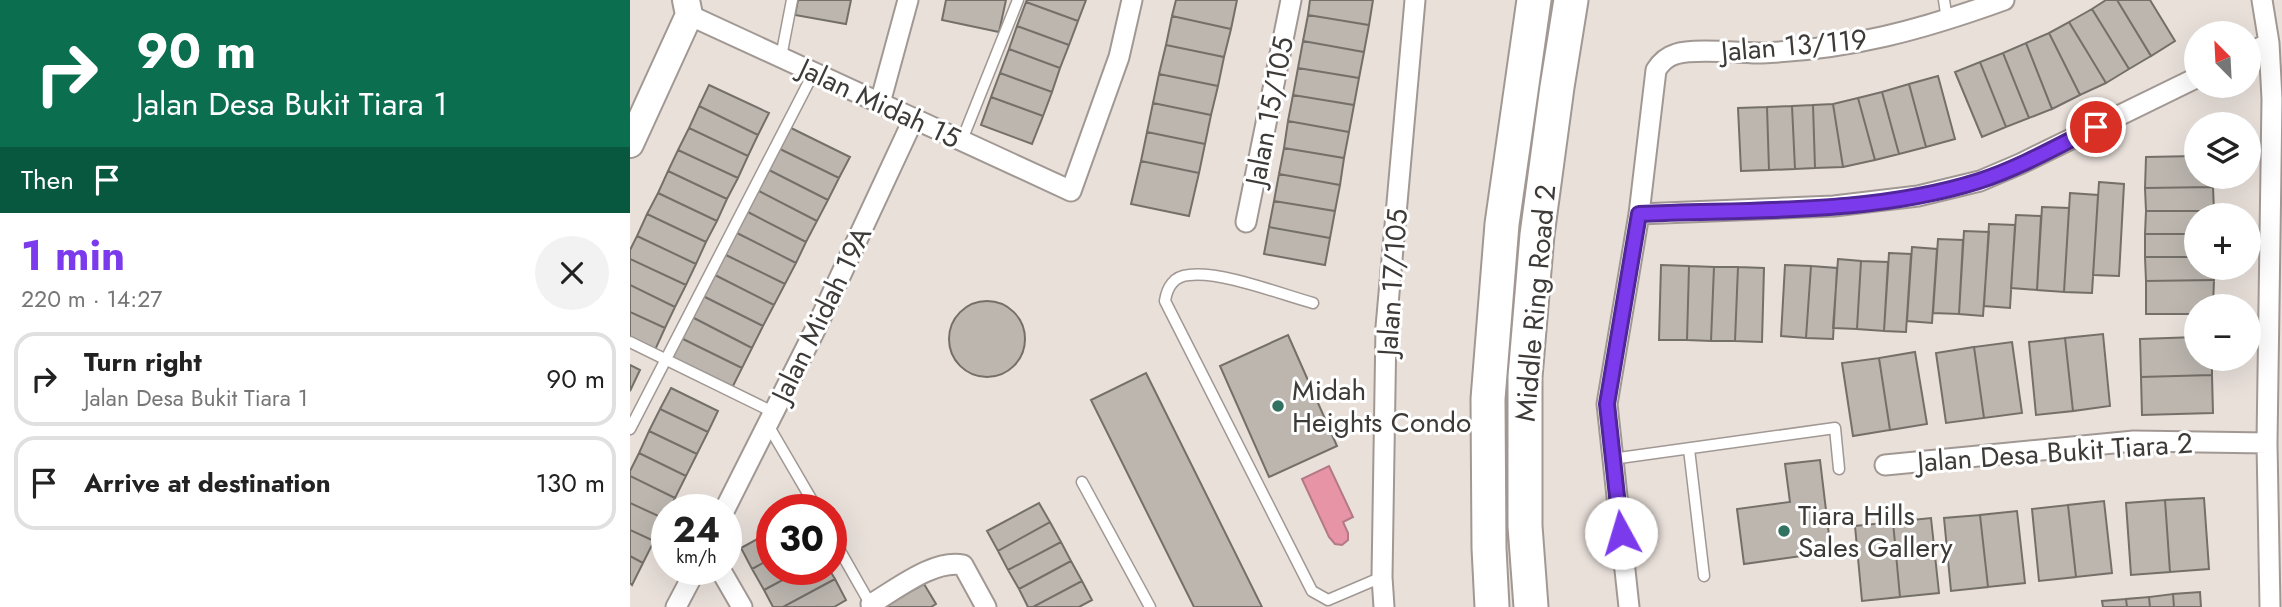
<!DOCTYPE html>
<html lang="en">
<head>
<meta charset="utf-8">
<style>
  :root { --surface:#fff; --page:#f2f2f2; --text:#222; --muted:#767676; --line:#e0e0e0; --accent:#7c3aed }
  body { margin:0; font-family:Jost,sans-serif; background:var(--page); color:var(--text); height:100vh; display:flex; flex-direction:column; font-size:26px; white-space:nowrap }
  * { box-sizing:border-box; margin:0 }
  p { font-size:23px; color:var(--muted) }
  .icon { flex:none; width:38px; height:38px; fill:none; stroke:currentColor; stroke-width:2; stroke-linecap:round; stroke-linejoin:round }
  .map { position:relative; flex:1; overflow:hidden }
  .details { display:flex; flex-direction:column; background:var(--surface); width:630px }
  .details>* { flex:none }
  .guide { background:#0b6e4f; color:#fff; overflow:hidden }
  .needle { width:46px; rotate:336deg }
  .fabs { position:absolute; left:1554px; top:21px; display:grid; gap:14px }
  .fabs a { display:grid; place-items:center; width:77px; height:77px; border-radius:50%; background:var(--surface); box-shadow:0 7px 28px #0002; font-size:35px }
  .speed { position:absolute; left:21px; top:494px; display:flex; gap:14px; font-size:35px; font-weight:700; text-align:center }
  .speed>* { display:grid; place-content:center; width:91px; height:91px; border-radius:50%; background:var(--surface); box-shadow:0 7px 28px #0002; line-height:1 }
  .speed small { font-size:18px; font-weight:400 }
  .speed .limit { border:10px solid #d22; background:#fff; color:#111 }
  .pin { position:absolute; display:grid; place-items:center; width:60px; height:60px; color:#fff; margin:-30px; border:4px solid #fff; border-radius:50%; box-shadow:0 2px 7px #0007 }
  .me { position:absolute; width:77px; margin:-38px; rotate:354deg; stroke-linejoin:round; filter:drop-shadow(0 0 5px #0008) }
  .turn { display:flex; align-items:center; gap:24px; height:147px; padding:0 21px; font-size:32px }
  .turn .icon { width:91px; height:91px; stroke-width:2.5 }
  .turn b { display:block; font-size:49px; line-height:60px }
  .then { display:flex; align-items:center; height:66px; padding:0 21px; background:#0003; gap:14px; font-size:26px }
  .round { display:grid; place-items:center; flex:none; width:74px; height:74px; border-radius:37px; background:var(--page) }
  .overview { display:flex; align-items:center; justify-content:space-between; height:119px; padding:0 21px }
  h1 { font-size:42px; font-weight:700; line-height:52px; color:var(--accent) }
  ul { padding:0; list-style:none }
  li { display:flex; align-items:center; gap:21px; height:94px; margin:0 14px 10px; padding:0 7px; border:4px solid var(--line); border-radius:21px }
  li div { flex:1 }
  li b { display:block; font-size:26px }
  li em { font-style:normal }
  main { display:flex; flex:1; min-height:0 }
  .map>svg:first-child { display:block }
  .water { fill:#e794a7; stroke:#b47986; stroke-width:2 }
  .building { fill:#bcb6af; stroke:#746f68; stroke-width:2 }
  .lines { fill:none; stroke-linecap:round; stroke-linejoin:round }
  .lane-casing { stroke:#a19893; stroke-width:13 }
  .street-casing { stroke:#a19893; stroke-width:23 }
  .secondary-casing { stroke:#a19893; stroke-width:30 }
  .highway-casing { stroke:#a19893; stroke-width:37 }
  .lane { stroke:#fff; stroke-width:10 }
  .street { stroke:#fff; stroke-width:19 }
  .secondary { stroke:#fff; stroke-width:26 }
  .highway { stroke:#fff; stroke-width:33 }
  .route-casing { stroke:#51269a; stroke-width:18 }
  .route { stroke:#7c3aed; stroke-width:12 }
  .poi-dot { fill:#327260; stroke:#fff; stroke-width:2.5 }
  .labels { text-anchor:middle; stroke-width:6; stroke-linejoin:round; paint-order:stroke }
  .street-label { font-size:28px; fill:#3d3a38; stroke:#fff }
  .poi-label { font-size:28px; fill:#3d3a38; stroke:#fff; text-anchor:start }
</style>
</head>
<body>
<main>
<section class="details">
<div class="guide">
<div class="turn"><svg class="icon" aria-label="right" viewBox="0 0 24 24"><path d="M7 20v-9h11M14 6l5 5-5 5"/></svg><div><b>90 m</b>Jalan Desa Bukit Tiara 1</div></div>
<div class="then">Then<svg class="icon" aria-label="arrive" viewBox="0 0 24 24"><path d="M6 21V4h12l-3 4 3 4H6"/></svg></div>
</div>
<div class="overview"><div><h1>1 min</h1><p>220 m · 14:27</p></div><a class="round"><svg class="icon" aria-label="close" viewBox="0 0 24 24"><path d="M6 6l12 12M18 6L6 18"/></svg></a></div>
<ul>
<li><svg class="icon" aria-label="right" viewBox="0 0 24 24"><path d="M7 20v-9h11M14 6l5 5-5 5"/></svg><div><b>Turn right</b><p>Jalan Desa Bukit Tiara 1</p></div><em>90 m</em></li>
<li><svg class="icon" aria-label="arrive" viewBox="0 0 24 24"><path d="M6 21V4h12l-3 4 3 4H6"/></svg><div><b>Arrive at destination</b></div><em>130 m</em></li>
</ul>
</section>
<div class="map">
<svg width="1652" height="607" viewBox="0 0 1652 607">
  <rect width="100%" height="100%" fill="#e9e0da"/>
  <path class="water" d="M 699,466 L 723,517 L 713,522 L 718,533 L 718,540 L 712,545 L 705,544 L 699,537 L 672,479 Z"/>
  <path class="building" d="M 168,0 L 221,0 L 216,24 L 165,15 Z
    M 316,0 L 376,0 L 369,32 L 312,20 Z
    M 397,0 L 456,0 L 448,21 L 396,2 Z
    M 546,0 L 607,0 L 601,29 L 542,16 Z
    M 680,0 L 743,0 L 739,25 L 678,15 Z
    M 1476,0 L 1487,0 L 1521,56 L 1499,69 L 1462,9 Z
    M 1487,0 L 1520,0 L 1545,41 L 1521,56 Z
    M 396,2 L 448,21 L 439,45 L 387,26 Z
    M 1462,9 L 1499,69 L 1476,83 L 1439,22 Z
    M 678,15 L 739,25 L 734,52 L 673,41 Z
    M 542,16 L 601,29 L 594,57 L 536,45 Z
    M 1439,22 L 1476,83 L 1450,95 L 1419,33 Z
    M 387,26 L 439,45 L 430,68 L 379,49 Z
    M 1419,33 L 1450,95 L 1422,109 L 1396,43 Z
    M 673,41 L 734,52 L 729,78 L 668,68 Z
    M 1396,43 L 1422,109 L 1399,118 L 1373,53 Z
    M 536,45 L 594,57 L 588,86 L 529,74 Z
    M 379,49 L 430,68 L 422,92 L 370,73 Z
    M 1373,53 L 1399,118 L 1376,127 L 1350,62 Z
    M 1350,62 L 1376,127 L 1352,137 L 1325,72 Z
    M 668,68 L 729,78 L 724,105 L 663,95 Z
    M 370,73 L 422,92 L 413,116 L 361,97 Z
    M 529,74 L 588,86 L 581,115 L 523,103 Z
    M 1308,76 L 1325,139 L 1296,147 L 1279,84 Z
    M 1279,84 L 1296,147 L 1269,154 L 1252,92 Z
    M 79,85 L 139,113 L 128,135 L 69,106 Z
    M 1252,92 L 1269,154 L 1245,160 L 1228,98 Z
    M 663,95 L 724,105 L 719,132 L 658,121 Z
    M 361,97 L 413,116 L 402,144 L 351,125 Z
    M 1228,98 L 1245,160 L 1213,167 L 1203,104 Z
    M 523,103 L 581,115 L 575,144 L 517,132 Z
    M 1203,104 L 1213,167 L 1185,168 L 1183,105 Z
    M 1183,105 L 1185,168 L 1165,169 L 1162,106 Z
    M 69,106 L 128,135 L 118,156 L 59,128 Z
    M 1162,106 L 1165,169 L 1139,170 L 1137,107 Z
    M 1137,107 L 1139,170 L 1111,171 L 1108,108 Z
    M 658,121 L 719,132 L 714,158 L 654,148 Z
    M 159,127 L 220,157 L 209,178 L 148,148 Z
    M 59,128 L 118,156 L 108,178 L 48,150 Z
    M 517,132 L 575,144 L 569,173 L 511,161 Z
    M 148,148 L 209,178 L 198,200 L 137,169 Z
    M 654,148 L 714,158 L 710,185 L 649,174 Z
    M 48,150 L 108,178 L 97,199 L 38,171 Z
    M 1566,156 L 1566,177 L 1583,177 L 1583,187 L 1515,188 L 1516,157 Z
    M 511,161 L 569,173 L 559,216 L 501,204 Z
    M 137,169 L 198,200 L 187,221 L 127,190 Z
    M 38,171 L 97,199 L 87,221 L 28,193 Z
    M 649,174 L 710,185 L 705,211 L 644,201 Z
    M 1469,182 L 1494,184 L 1489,276 L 1463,275 Z
    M 1583,187 L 1584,211 L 1516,211 L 1515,188 Z
    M 127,190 L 187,221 L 176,242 L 116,211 Z
    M 28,193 L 87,221 L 76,242 L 17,214 Z
    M 1440,193 L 1468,195 L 1462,293 L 1434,292 Z
    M 644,201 L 705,211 L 700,238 L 639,227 Z
    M 1412,207 L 1439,208 L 1434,292 L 1407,290 Z
    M 116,211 L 176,242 L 166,263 L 105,232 Z
    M 1516,211 L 1584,211 L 1584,215 L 1566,215 L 1566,234 L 1515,234 Z
    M 17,214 L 76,242 L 66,264 L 7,236 Z
    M 1386,215 L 1411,216 L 1407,290 L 1381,288 Z
    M 1359,224 L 1385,225 L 1380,308 L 1354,306 Z
    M 639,227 L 700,238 L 695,265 L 634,254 Z
    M 1334,231 L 1359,232 L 1353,316 L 1329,314 Z
    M 105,232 L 166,263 L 155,284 L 94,254 Z
    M 1515,234 L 1566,234 L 1566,257 L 1515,257 Z
    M 7,236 L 66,264 L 56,285 L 0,259 L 0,250 Z
    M 1308,239 L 1333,240 L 1329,314 L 1303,313 Z
    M 1282,247 L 1307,249 L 1302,323 L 1277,321 Z
    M 1259,253 L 1281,254 L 1276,332 L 1254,331 Z
    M 94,254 L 155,284 L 144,305 L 83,274 Z
    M 1515,257 L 1566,257 L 1566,268 L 1584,268 L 1584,280 L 1516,281 Z
    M 0,259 L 56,285 L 45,307 L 0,285 Z
    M 1208,259 L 1231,261 L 1227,329 L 1203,328 Z
    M 1231,261 L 1258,262 L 1254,331 L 1227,329 Z
    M 1031,265 L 1059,266 L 1057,340 L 1029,340 Z
    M 1155,265 L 1181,266 L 1176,338 L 1151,336 Z
    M 1059,266 L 1084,267 L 1081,341 L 1057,340 Z
    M 1181,266 L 1207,268 L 1203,339 L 1176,338 Z
    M 1084,267 L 1108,267 L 1105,341 L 1081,341 Z
    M 1108,267 L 1134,268 L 1132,342 L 1105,341 Z
    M 83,274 L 144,305 L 133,326 L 73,296 Z
    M 1584,280 L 1583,306 L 1566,306 L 1566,314 L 1516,314 L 1516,281 Z
    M 0,285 L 45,307 L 35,328 L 0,312 Z
    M 73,296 L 133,326 L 122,348 L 62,317 Z
    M319 339a38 38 0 1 1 76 0a38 38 0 1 1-76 0Z
    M 0,312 L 35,328 L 25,350 L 0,338 Z
    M 62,317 L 122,348 L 112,368 L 51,338 Z
    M 1473,334 L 1480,406 L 1443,411 L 1435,338 Z
    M 658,335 L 707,446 L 639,477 L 590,366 Z
    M 1566,337 L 1566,359 L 1582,359 L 1582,375 L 1511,377 L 1510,339 Z
    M 51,338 L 112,368 L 101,390 L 40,359 Z
    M 1435,338 L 1443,411 L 1406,415 L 1399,342 Z
    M 1382,342 L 1392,413 L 1354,418 L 1344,347 Z
    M 1344,347 L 1354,418 L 1316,423 L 1306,353 Z
    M 1285,352 L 1297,424 L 1260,430 L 1249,358 Z
    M 1249,358 L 1260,430 L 1223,436 L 1212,363 Z
    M 0,365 L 10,370 L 0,391 Z
    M 516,373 L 632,607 L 564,607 L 461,400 Z
    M 1582,375 L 1583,413 L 1512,415 L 1511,377 Z
    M 41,388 L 88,411 L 78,432 L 30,409 Z
    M 30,409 L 78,432 L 67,454 L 19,431 Z
    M 19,431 L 67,454 L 56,476 L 9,453 Z
    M 9,453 L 56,476 L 45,498 L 0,476 L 0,471 Z
    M 1190,460 L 1201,552 L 1114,564 L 1107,509 L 1160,502 L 1155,464 Z
    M 0,476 L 45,498 L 40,509 L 37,509 L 35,519 L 0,503 Z
    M 1574,498 L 1579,569 L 1540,572 L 1535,500 Z
    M 1535,500 L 1540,572 L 1501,575 L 1496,503 Z
    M 1474,501 L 1482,573 L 1446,577 L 1438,505 Z
    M 0,503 L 35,519 L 24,541 L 0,530 Z
    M 409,503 L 420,522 L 368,551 L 357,531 Z
    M 1438,505 L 1446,577 L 1409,581 L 1402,509 Z
    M 1387,511 L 1395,583 L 1358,587 L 1350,515 Z
    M 1350,515 L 1358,587 L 1321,591 L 1314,518 Z
    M 1301,518 L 1309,593 L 1270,597 L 1263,522 Z
    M 420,522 L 431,542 L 378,570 L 368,551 Z
    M 1263,522 L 1270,597 L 1232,601 L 1225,526 Z
    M 0,530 L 24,541 L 13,563 L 0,556 Z
    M 142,531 L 142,558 L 122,569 L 111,548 Z
    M 431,542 L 441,561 L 389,589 L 378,570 Z
    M 0,556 L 13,563 L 2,585 L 0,583 Z
    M 142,558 L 142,569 L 173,569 L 134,590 L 122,569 Z
    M 441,561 L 452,581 L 403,607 L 398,607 L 389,589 Z
    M 173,569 L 199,569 L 205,579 L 153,607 L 143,607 L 134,590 Z
    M 205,579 L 216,600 L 204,607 L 153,607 Z
    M 452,581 L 462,600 L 449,607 L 403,607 Z
    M 294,584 L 306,604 L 301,607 L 252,607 Z
    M 1570,592 L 1571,607 L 1544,607 L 1543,594 Z
    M 1543,594 L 1544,607 L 1520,607 L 1519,597 Z
    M 1519,597 L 1520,607 L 1497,607 L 1496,599 Z
    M 1496,599 L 1497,607 L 1473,607 L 1472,601 Z"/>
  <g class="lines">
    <defs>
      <path id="lane" d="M 1314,0 L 1317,20
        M 151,57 L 162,0
        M 332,140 L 388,0
        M 683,303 C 650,294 592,271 559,275 C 544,276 537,287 535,301 L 682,591 L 698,600 L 752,577
        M 0,342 L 143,412
        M 138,425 L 187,509
        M 0,429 L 184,72
        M 1059,449 L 1074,576
        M 982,459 L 1205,428 L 1209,469
        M 452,482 L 520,607
        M 201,535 L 242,607"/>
      <path id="street" d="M 1632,0 L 1639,43 L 1642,99 L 1637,443 L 1640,607
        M 59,15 L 441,191 L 489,57 L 502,0
        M 1619,53 L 1639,43
        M 250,103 L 278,0
        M 1009,214 L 1204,206 L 1288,196 L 1350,181 L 1390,164 L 1566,78
        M 616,222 L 661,0
        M 1255,465 L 1504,441 L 1637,443
        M 95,509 L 187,326 L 284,118
        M 90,569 L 112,607
        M 241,604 C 267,589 304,559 333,565 L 356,607
        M 46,607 L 66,569
        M 754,607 L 752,577 L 756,327 L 785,0
        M 999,607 L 977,404 L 1009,214 L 1026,70 C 1031,62 1036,57 1046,54 C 1063,48 1111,53 1132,53 C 1221,49 1291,30 1374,0"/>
      <path id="secondary" d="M 0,144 L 59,15 L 56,0"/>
      <path id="highway" d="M 862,607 L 859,548 L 858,399 L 872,224 L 904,0
        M 901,607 L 895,526 L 895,377 L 907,235 L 927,87 L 941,0"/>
    </defs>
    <use href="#lane" class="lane-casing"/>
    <use href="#street" class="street-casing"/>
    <use href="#secondary" class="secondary-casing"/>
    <use href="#highway" class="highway-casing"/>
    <use href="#lane" class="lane"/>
    <use href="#street" class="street"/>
    <use href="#secondary" class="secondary"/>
    <use href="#highway" class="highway"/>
  </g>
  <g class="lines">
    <defs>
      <path id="route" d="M 991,533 L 977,404 L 1009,214 C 1121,209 1241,215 1349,181 C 1389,168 1428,146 1466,127"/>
    </defs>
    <use href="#route" class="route-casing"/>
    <use href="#route" class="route"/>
  </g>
  <g class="poi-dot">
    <circle cx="648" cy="406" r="7"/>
    <circle cx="1154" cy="531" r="7"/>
  </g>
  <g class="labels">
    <g class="street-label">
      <text transform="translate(1164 45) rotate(-5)" y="10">Jalan 13/119</text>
      <text transform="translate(250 103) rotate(25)" y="10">Jalan Midah 15</text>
      <text transform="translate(639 111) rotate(-79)" y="10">Jalan 15/105</text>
      <text transform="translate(762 282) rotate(-86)" y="10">Jalan 17/105</text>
      <text transform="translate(905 303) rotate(-85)" y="10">Middle Ring Road 2</text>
      <text transform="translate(191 314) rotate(-64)" y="10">Jalan Midah 19A</text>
      <text transform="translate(1425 452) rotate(-4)" y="10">Jalan Desa Bukit Tiara 2</text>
    </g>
    <g class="poi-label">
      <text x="662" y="400">Midah<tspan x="662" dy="32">Heights Condo</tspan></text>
      <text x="1168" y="525">Tiara Hills<tspan x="1168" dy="32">Sales Gallery</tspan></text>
    </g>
  </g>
</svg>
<div class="fabs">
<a><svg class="needle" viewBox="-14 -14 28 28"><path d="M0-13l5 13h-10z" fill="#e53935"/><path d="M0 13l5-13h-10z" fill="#767676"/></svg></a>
<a><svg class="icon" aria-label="layers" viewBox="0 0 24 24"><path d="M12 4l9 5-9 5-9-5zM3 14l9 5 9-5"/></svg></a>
<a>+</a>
<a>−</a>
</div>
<div class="speed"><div>24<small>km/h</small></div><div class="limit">30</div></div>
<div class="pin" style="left:1466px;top:127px;background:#d93025"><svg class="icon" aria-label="arrive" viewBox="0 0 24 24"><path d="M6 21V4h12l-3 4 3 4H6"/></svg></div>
<svg class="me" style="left:991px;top:533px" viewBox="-20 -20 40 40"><circle r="19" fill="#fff"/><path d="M0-13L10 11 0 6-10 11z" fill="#7c3aed"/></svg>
</div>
</main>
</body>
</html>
